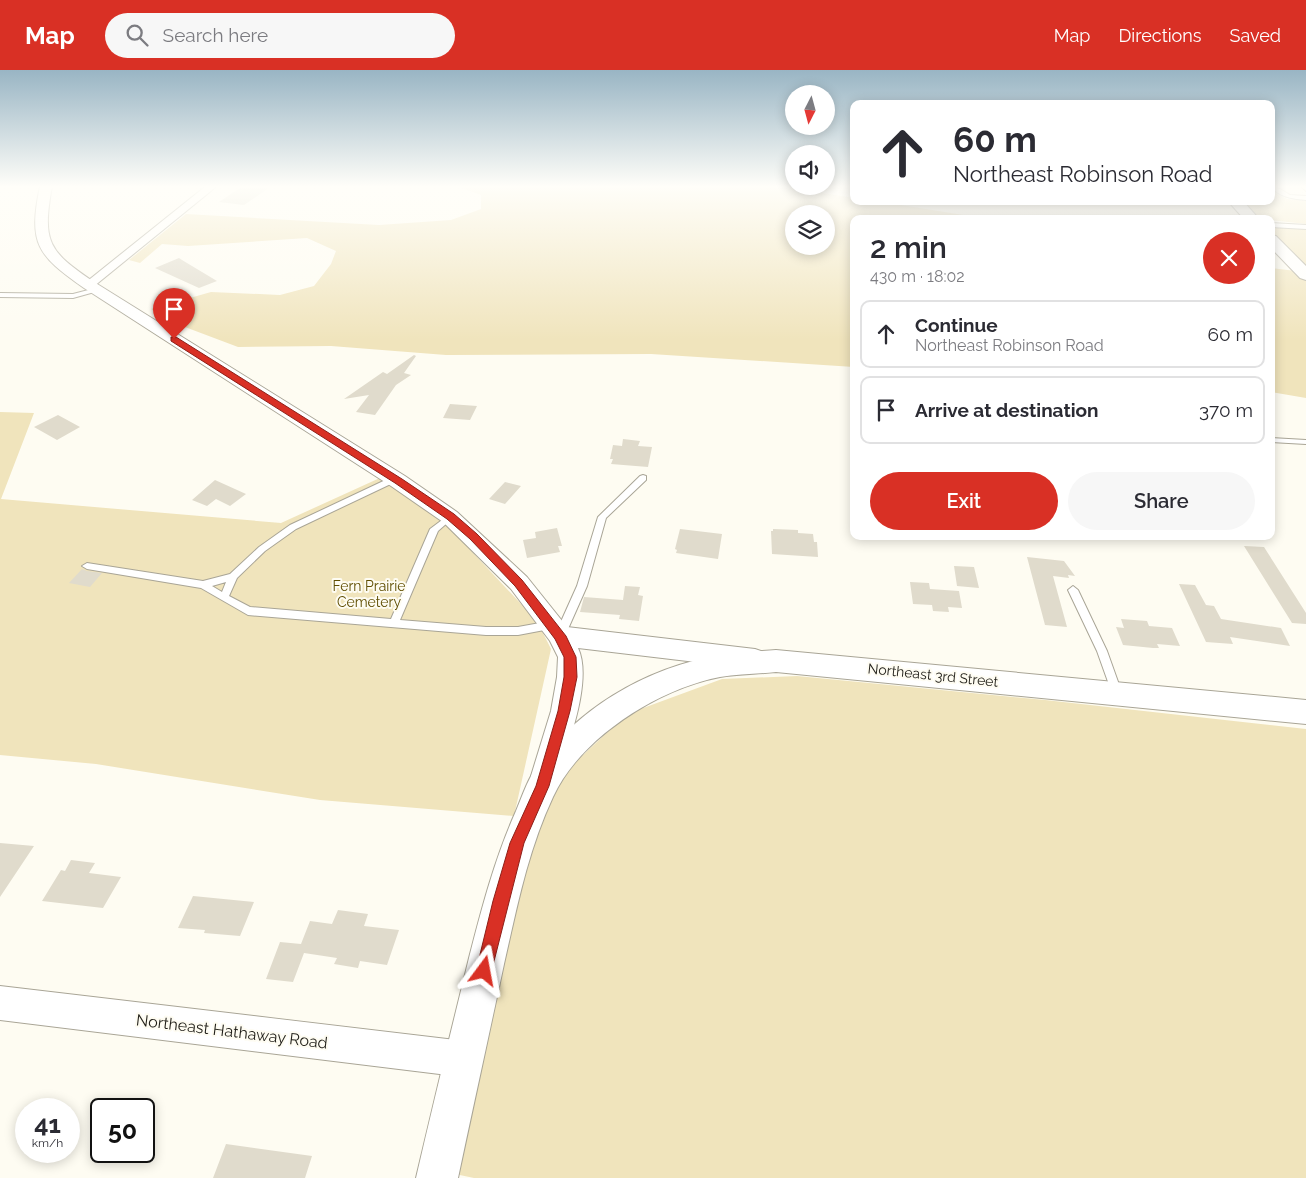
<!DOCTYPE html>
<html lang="en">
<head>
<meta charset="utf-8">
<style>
  :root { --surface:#fff; --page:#f7f7f7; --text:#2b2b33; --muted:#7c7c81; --line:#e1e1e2; --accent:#d93025 }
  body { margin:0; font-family:Raleway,sans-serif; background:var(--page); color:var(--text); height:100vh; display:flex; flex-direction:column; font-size:19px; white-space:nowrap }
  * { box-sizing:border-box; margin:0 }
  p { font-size:16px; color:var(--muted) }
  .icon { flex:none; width:28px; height:28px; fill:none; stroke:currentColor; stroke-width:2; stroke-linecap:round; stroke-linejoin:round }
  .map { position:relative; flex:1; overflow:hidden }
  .panel { position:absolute; left:850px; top:145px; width:425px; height:325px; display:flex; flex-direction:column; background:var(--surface); border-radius:10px; box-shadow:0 2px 12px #0003 }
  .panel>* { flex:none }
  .hud { position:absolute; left:850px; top:30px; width:425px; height:105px; border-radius:10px; box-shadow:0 2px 12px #0003; background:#fff; color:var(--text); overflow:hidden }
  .needle { width:32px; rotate:186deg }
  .buttons { position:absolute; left:785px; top:15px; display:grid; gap:10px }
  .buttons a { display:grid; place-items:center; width:50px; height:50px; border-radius:50%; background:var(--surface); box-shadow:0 2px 12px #0003; font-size:25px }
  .speed { position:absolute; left:15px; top:1028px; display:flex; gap:10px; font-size:25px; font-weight:700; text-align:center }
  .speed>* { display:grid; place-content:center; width:65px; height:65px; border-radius:50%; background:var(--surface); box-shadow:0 2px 12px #0003; line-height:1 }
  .speed small { font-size:12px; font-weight:400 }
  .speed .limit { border:2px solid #111; border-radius:8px; background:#fff; color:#111 }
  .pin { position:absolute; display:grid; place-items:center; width:42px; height:42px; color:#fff; margin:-51px -21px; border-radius:50% 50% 50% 0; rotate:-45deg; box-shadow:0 0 5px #0007 }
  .pin .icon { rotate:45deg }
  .me { position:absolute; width:55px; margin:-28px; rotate:13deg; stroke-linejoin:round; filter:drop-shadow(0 0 4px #0008) }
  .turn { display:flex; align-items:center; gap:18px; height:105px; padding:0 20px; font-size:22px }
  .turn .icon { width:65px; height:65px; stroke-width:2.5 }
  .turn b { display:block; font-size:35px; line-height:42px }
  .round { display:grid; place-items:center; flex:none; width:52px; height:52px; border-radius:26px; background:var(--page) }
  .head { display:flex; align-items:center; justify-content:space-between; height:85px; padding:0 20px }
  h1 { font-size:30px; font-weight:600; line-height:38px }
  .cta { display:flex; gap:10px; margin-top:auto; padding:10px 20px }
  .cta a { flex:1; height:58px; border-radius:30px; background:var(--accent); color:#fff; font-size:20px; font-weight:600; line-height:58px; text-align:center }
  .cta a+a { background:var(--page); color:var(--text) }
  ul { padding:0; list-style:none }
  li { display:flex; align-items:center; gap:15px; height:68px; margin:0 10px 8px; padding:0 10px; border:2px solid var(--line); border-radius:10px }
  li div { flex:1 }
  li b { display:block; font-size:19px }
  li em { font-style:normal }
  header { display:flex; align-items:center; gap:30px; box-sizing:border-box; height:70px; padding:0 25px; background:var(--accent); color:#fff }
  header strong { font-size:24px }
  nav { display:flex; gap:28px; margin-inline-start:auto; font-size:18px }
  .search { width:350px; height:45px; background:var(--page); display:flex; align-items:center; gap:12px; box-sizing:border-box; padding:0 18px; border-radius:28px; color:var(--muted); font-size:19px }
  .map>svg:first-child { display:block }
  .green { fill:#f0e4bc; fill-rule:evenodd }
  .building { fill:#e0dbcc }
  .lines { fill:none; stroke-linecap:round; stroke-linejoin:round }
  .service-casing { stroke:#a9a596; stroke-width:2 }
  .minor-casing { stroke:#a9a596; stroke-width:2 }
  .tertiary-casing { stroke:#a9a596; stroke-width:2 }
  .secondary-casing { stroke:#a9a596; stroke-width:2 }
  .service { fill:#fff; fill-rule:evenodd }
  .minor { fill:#fff; fill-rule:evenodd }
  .tertiary { fill:#fff; fill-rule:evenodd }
  .secondary { fill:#fff; fill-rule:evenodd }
  .route { fill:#d93025; stroke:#8d1f18 }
  .labels { text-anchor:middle; stroke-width:4; stroke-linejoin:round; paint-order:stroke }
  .park-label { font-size:14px; fill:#5f4d00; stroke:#fefcf2 }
  .street-label { font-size:14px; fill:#1f1d17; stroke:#fefcf2 }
  .near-street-label { font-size:16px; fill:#1f1d17; stroke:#fefcf2 }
</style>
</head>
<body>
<header>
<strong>Map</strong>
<div class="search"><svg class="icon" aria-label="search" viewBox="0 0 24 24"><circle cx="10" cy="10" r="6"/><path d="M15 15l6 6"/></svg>Search here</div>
<nav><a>Map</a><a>Directions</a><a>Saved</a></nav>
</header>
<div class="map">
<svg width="1306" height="1108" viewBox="0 0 1306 1108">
  <rect width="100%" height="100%" fill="#fefcf2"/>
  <path class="green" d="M 456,116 L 766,116 L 804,120 L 854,128 L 854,131 L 876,131 L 988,149 L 854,149 L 854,297 L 651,284 L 446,285 L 331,276 L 238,277 L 177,254 L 151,239 L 211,222 L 280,225 L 314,216 L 331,194 L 336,181 L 307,168 L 188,176 L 162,174 L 140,193 L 129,190 L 186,144 L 379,155 L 451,150 L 481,139 L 481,125 ZM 794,144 L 826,144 L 826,176 L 794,176 Z
    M 1271,120 L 1287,129 L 1306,131 L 1306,154 L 1261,149 L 1242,131 L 1271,131 Z
    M 1271,157 L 1306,158 L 1306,198 L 1271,163 Z
    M 1271,198 L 1296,201 L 1306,211 L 1306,328 L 1271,322 Z
    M 0,342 L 34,343 L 1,429 L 281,453 L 382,407 L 446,454 L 537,551 L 551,579 L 514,746 L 320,730 L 96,694 L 0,685 Z
    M 797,606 L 1045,630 L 1306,659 L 1306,1108 L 474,1108 L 455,1104 L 496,918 L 536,755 L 569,698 L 627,644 L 722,609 Z"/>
  <path class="building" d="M 243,116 L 272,116 L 244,135 L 219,132 Z
    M 179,188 L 182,190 L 217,211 L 199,218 L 155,198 Z
    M 414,285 L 416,286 L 404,303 L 411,305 L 396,315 L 375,345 L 356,342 L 369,325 L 344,329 L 383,302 L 387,304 Z
    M 450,334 L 477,336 L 470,350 L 443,348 Z
    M 58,345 L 80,357 L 57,370 L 34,357 Z
    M 623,369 L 640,371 L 638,376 L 652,377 L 648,397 L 611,394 L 613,389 L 610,389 L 613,375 L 622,376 Z
    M 215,410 L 246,424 L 230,436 L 216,429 L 207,436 L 192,430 Z
    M 505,412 L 521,416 L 505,434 L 489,429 Z
    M 557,458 L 562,476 L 558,476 L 560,482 L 527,488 L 523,470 L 536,468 L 535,462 Z
    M 680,459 L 722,464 L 718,489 L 676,483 L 677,480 L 675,479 Z
    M 773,459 L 798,460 L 798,463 L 813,464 L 814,472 L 817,472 L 818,487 L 772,484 L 771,461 L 773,461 Z
    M 1244,476 L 1264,477 L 1306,543 L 1306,554 L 1292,553 Z
    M 1027,487 L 1064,491 L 1075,506 L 1068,505 L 1069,508 L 1053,506 L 1067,557 L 1045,555 Z
    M 954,496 L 974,497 L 979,518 L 957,516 Z
    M 82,499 L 87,501 L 102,503 L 90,517 L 69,513 Z
    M 910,512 L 929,513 L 930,519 L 959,521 L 962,538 L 948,537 L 949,542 L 933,541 L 932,535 L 913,534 Z
    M 1179,514 L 1195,515 L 1206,535 L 1214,536 L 1221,549 L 1281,558 L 1290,576 L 1230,567 L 1233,574 L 1206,572 Z
    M 625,516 L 640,517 L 638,525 L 643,526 L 639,551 L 619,549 L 620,545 L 580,542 L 584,527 L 623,530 Z
    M 1121,549 L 1147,551 L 1149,556 L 1172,558 L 1180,576 L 1157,574 L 1159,578 L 1153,578 L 1123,575 L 1116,557 L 1124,558 Z
    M 0,773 L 34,776 L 0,827 Z
    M 71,790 L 95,793 L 89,803 L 121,807 L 103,838 L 42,831 L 61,800 L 65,801 Z
    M 193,826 L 254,832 L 240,866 L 204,863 L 205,860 L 178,858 Z
    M 338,840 L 368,844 L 364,856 L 399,860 L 387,895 L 360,891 L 358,898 L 334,894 L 337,888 L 304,883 L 293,912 L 266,909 L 280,872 L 301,874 L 310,851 L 332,854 Z
    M 226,1074 L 312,1086 L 305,1108 L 213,1108 Z"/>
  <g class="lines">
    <defs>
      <path id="service" d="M 1271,116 L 1275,116 L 1290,125 L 1306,126 L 1306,130 C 1294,129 1278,127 1271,116 Z
        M 1301,116 L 1306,116 L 1306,121 Z
        M 1271,153 L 1306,155 L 1306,159 L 1271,157 Z
        M 96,218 L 98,219 L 98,221 L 73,228 L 0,227 L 0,223 L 73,224 Z
        M 1271,368 L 1306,370 L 1306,374 L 1271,372 Z
        M 643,405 L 646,406 L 646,410 L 606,448 L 587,516 L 564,568 L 556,568 L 555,565 L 577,516 L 598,447 L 640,406 Z
        M 394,406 L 397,407 L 397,411 L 296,459 L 265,481 L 237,508 L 229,526 L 250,537 L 391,549 L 430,459 L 450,444 L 454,447 L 438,461 L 400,550 L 486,557 L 518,557 L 551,551 L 555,552 L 556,555 L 555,558 L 518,565 L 486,565 L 248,545 L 201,518 L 87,499 L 82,496 L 87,493 L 203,511 L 230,504 L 259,477 L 290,455 ZM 226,512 L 222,522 L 212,516 Z
        M 1073,516 L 1078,520 L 1107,581 L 1122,623 L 1121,626 L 1117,628 L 1113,626 L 1112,623 L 1097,581 L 1068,520 Z"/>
      <path id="minor" d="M 206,116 L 217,116 L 93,217 L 85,217 L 83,215 L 85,213 Z"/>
      <path id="tertiary" d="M 40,116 L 52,116 C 42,172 48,181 94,212 L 405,406 L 457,442 L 527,507 L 567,557 L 755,579 L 764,582 L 767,589 L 764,596 L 755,599 L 578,578 C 593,610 568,673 559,706 L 555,715 L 545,719 L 535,715 L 531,706 L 551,641 L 557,607 L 558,587 L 550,571 L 511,519 L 443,452 L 391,416 L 84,218 C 37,185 28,174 40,116 Z
        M 0,916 L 464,971 L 477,976 L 482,989 L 477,1002 L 464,1007 L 0,950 Z"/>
      <path id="secondary" d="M 1228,131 L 1243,131 L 1259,149 L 1244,149 Z
        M 1271,165 L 1276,166 L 1306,196 L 1306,210 L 1300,208 L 1271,178 Z
        M 776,580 L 1306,630 L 1306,654 L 776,602 C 757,604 738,604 720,607 C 658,619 580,668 553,727 C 528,780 517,837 504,894 C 489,965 473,1037 458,1108 L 416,1108 C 433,1035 451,961 469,888 C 482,837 495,788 516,741 C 521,729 525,717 531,706 C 572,640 645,598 720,585 C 738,581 757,582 776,580 Z"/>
    </defs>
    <use href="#service" class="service-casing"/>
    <use href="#minor" class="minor-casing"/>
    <use href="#tertiary" class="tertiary-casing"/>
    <use href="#secondary" class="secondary-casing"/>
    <use href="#service" class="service"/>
    <use href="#minor" class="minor"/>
    <use href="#tertiary" class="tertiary"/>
    <use href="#secondary" class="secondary"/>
  </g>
  <linearGradient id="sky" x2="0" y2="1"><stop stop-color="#99b5c4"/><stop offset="0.43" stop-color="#fffef9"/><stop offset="1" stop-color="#fffef9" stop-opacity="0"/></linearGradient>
  <rect width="1306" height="271" fill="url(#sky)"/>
  <path class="route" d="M 171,267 L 176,267 L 402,409 L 454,444 L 477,464 L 522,510 L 566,566 L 576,587 L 577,607 L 570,641 L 549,716 L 524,773 L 490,907 L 484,909 L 479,907 L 476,901 L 493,831 L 510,773 L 536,716 L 558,641 L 564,607 L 564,587 L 555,569 L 515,516 L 470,469 L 447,449 L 395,413 L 171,271 Z"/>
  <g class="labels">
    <g class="park-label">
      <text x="369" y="521">Fern Prairie<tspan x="369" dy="16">Cemetery</tspan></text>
    </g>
    <g class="street-label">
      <text transform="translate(933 605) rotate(6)" y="5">Northeast 3rd Street</text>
    </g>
    <g class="near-street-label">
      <text transform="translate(232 961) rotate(7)" y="6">Northeast Hathaway Road</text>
    </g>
  </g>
</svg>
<div class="buttons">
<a><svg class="needle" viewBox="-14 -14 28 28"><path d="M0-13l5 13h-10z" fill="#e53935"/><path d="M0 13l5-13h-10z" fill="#7c7c81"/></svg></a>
<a><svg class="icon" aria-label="sound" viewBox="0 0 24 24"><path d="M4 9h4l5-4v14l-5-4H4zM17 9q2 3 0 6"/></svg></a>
<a><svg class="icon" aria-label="layers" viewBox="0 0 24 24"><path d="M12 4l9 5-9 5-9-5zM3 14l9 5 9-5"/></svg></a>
</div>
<div class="speed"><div>41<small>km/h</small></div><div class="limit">50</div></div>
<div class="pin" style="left:174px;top:269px;background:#d93025"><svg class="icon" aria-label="arrive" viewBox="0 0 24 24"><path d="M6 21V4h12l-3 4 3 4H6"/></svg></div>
<svg class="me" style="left:484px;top:901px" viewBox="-20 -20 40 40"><path d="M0-17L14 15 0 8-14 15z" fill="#d93025" stroke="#fff" stroke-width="4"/></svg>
<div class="hud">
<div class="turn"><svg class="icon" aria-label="ahead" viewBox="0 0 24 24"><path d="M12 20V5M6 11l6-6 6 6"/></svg><div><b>60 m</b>Northeast Robinson Road</div></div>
</div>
<section class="panel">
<div class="head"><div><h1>2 min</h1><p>430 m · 18:02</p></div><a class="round" style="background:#d93025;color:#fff"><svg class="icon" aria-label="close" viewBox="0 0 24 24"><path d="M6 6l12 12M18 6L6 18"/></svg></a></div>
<ul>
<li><svg class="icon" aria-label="ahead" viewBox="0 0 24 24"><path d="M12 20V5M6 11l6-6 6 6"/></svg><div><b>Continue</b><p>Northeast Robinson Road</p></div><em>60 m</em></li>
<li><svg class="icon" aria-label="arrive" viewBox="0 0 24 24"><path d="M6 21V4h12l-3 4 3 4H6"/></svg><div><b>Arrive at destination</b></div><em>370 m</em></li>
</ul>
<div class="cta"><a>Exit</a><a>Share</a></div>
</section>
</div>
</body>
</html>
